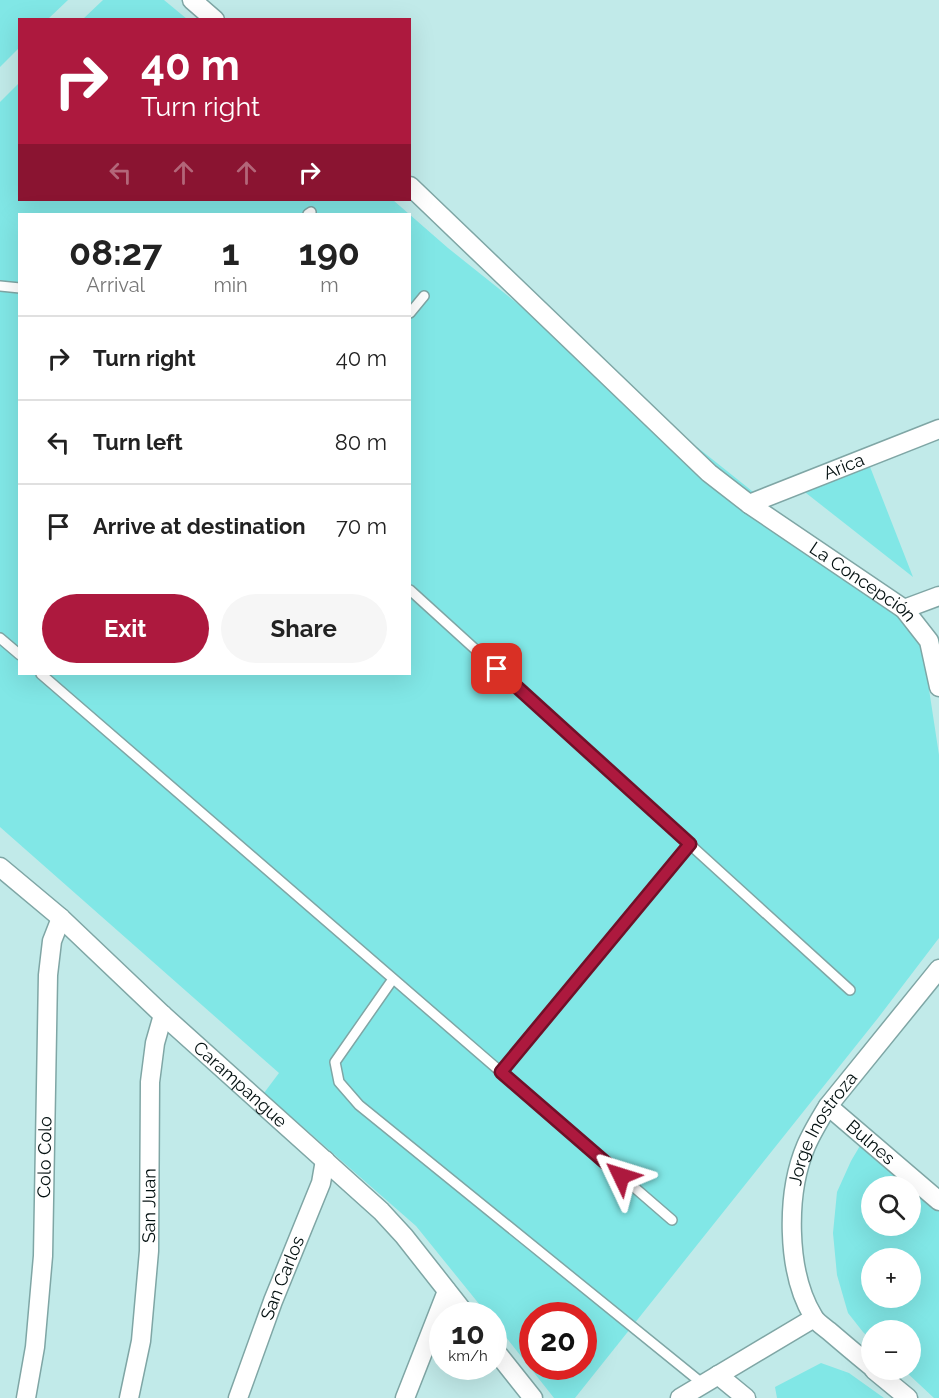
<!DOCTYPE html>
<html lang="en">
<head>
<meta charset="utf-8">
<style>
  :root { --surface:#fff; --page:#f6f6f6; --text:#222; --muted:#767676; --line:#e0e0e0; --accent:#ad193e }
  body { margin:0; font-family:Raleway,sans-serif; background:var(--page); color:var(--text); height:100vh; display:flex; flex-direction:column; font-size:22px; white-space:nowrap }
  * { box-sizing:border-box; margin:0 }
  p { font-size:20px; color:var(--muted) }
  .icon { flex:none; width:33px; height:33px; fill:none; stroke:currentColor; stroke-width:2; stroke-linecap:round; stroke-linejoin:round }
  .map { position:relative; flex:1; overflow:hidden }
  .panel { position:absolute; left:18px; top:213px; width:393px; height:462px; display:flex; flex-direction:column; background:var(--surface); border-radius:0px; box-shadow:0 6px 24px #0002 }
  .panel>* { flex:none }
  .top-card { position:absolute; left:18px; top:18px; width:393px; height:183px; border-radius:0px; box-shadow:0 6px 24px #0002; background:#ad193e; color:#fff; overflow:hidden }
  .controls { position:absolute; left:861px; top:1176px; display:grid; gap:12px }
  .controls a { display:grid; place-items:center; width:60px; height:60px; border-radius:50%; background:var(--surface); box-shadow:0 6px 24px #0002; font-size:30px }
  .speed { position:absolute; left:429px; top:1302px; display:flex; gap:12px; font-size:30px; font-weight:700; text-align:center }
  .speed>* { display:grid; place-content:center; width:78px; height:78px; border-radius:50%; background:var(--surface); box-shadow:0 6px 24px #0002; line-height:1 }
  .speed small { font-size:15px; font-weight:400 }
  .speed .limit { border:9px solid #d22; background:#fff; color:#111 }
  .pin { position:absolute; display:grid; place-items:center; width:51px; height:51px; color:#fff; margin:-26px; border-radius:12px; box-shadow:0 3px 9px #0006 }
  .me { position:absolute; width:66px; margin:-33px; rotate:311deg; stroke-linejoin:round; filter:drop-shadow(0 0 4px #0008) }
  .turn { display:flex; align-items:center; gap:21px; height:126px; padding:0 24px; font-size:27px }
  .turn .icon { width:78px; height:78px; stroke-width:2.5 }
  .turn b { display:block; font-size:42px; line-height:51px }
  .lanes { display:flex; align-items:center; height:57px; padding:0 24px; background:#0003; justify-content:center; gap:30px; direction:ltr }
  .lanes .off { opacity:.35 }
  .eta { display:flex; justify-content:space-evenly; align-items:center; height:102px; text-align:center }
  .eta b { font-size:36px; font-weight:700; line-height:42px }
  .cta { display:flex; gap:12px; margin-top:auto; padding:12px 24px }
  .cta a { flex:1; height:69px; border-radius:36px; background:var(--accent); color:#fff; font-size:24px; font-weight:700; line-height:69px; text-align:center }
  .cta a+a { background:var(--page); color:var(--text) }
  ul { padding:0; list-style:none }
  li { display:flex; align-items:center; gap:18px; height:84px; padding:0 24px; border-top:2px solid var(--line) }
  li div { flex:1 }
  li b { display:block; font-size:22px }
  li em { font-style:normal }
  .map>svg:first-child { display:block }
  .green { fill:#81e7e6; fill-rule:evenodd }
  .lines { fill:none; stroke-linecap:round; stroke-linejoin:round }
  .service-casing { stroke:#7fa6a5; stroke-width:12 }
  .minor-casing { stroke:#7fa6a5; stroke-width:21 }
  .service { stroke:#fff; stroke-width:9 }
  .minor { stroke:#fff; stroke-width:18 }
  .route-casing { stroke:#701028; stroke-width:15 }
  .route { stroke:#ad193e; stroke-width:10 }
  .labels { text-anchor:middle; stroke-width:4.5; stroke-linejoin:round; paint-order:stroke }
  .street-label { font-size:18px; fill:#031010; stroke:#c1eae9 }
</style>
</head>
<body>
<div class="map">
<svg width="939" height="1398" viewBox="0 0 939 1398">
  <rect width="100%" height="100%" fill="#c1eae9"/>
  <path class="green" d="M 0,0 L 68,0 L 48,19 L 20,20 L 19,48 L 0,67 Z
    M 103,0 L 164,0 L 187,19 L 83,19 Z
    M 19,83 L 20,200 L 393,200 L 448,248 L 747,487 L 920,630 L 939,755 L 939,938 L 878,1018 L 575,1398 L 554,1398 L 494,1322 L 494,1316 L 488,1315 L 416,1226 L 264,1093 L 279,1073 L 0,827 L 0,102 ZM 20,214 L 410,214 L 410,674 L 20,674 ZM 532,1316 L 584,1316 L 584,1366 L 532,1366 Z
    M 865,454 L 913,577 L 792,482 Z
    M 864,1139 L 939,1206 L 939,1398 L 934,1398 L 904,1370 L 910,1370 L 910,1330 L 872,1330 L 871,1340 L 863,1332 L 848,1313 L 837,1275 L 833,1233 L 837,1192 L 851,1161 ZM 872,1186 L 910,1186 L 910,1226 L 872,1226 ZM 872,1258 L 910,1258 L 910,1298 L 872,1298 Z
    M 821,1363 L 849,1373 L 884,1398 L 777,1398 L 775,1387 Z"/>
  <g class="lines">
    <defs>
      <path id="service" d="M 308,214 L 311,212
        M 0,286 L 20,288
        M 410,313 L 424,296
        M 410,590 L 850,990
        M 0,638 L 20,655
        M 41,674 L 672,1220
        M 393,979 L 335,1062 L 339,1082 L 359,1105 L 703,1384
        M 501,1072 L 690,844"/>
      <g id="minor">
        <path d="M 192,0 L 215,20"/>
        <path id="s1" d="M 410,186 L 709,473 L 749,504 L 904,609 L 929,641 L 939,687"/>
        <path id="s2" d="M 749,504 L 939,429"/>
        <path d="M 904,609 L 939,596"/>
        <path id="s3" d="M 0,867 L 61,918 L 163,1015 L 381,1211 L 404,1236 L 467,1316"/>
        <path id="s4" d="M 828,1106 L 939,1201"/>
        <path d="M 494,1349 L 533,1398"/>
        <path id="s5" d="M 872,1367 C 857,1355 843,1343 829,1331 C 824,1327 816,1322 813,1316 C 786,1271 786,1193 806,1146 C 812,1132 820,1119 828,1106 L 939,969"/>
        <path d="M 874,1370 L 908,1398"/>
        <path d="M 718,1375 L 746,1398"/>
        <path id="s6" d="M 26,1398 L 35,1347 L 43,1256 L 48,975 L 52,941 L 61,918"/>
        <path id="s7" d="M 129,1398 L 141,1341 L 149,1251 L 150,1082 L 155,1043 L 163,1015"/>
        <path id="s8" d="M 238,1398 L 273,1301 L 321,1183 L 325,1160"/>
        <path d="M 405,1398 L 447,1291"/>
        <path d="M 680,1398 L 814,1318"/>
      </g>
    </defs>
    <use href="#service" class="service-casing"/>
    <use href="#minor" class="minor-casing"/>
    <use href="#service" class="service"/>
    <use href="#minor" class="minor"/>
  </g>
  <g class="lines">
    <defs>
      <path id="route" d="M 497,669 L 690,844 L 501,1072 L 621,1176"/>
    </defs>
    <use href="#route" class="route-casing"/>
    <use href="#route" class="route"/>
  </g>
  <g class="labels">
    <g class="street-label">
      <text dy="6" stroke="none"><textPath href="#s2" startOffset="102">Arica</textPath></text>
      <text dy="6" stroke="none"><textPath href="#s1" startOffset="603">La Concepción</textPath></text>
      <text dy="6" stroke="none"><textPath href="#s3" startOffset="324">Carampangue</textPath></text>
      <text dy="6" stroke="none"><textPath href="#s5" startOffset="276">Jorge Inostroza</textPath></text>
      <text dy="6" stroke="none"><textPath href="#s4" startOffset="56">Bulnes</textPath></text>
      <text dy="6" stroke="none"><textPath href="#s6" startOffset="242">Colo Colo</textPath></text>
      <text dy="6" stroke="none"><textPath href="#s7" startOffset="194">San Juan</textPath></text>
      <text dy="6" stroke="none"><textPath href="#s8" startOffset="128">San Carlos</textPath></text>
    </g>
  </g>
</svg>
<div class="controls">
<a><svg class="icon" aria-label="search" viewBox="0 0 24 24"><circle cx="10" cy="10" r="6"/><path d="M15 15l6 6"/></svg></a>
<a>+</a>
<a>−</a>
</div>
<div class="speed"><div>10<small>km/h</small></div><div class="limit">20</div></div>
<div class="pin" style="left:497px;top:669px;background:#d93025"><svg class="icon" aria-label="arrive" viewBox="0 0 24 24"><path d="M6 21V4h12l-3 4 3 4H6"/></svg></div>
<svg class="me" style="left:621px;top:1176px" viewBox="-20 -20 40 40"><path d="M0-17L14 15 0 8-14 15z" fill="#ad193e" stroke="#fff" stroke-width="4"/></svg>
<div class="top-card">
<div class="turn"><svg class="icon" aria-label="right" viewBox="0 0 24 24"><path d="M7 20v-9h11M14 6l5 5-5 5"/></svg><div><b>40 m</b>Turn right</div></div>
<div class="lanes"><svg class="icon off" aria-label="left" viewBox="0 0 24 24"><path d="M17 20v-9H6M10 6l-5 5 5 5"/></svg><svg class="icon off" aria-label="ahead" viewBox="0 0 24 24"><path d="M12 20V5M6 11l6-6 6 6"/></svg><svg class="icon off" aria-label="ahead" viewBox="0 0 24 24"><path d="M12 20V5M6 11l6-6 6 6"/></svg><svg class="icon" aria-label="right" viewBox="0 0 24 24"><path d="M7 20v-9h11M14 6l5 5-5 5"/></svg></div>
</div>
<section class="panel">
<div class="eta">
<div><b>08:27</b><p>Arrival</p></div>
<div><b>1</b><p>min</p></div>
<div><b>190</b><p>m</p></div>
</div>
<ul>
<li><svg class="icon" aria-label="right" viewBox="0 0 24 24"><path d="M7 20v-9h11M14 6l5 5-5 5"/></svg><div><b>Turn right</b></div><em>40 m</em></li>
<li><svg class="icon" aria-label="left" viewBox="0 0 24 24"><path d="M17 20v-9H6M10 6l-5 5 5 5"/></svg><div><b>Turn left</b></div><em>80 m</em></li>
<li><svg class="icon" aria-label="arrive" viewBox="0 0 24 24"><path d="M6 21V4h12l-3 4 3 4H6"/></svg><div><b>Arrive at destination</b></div><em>70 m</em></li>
</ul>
<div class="cta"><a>Exit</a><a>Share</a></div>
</section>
</div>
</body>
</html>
